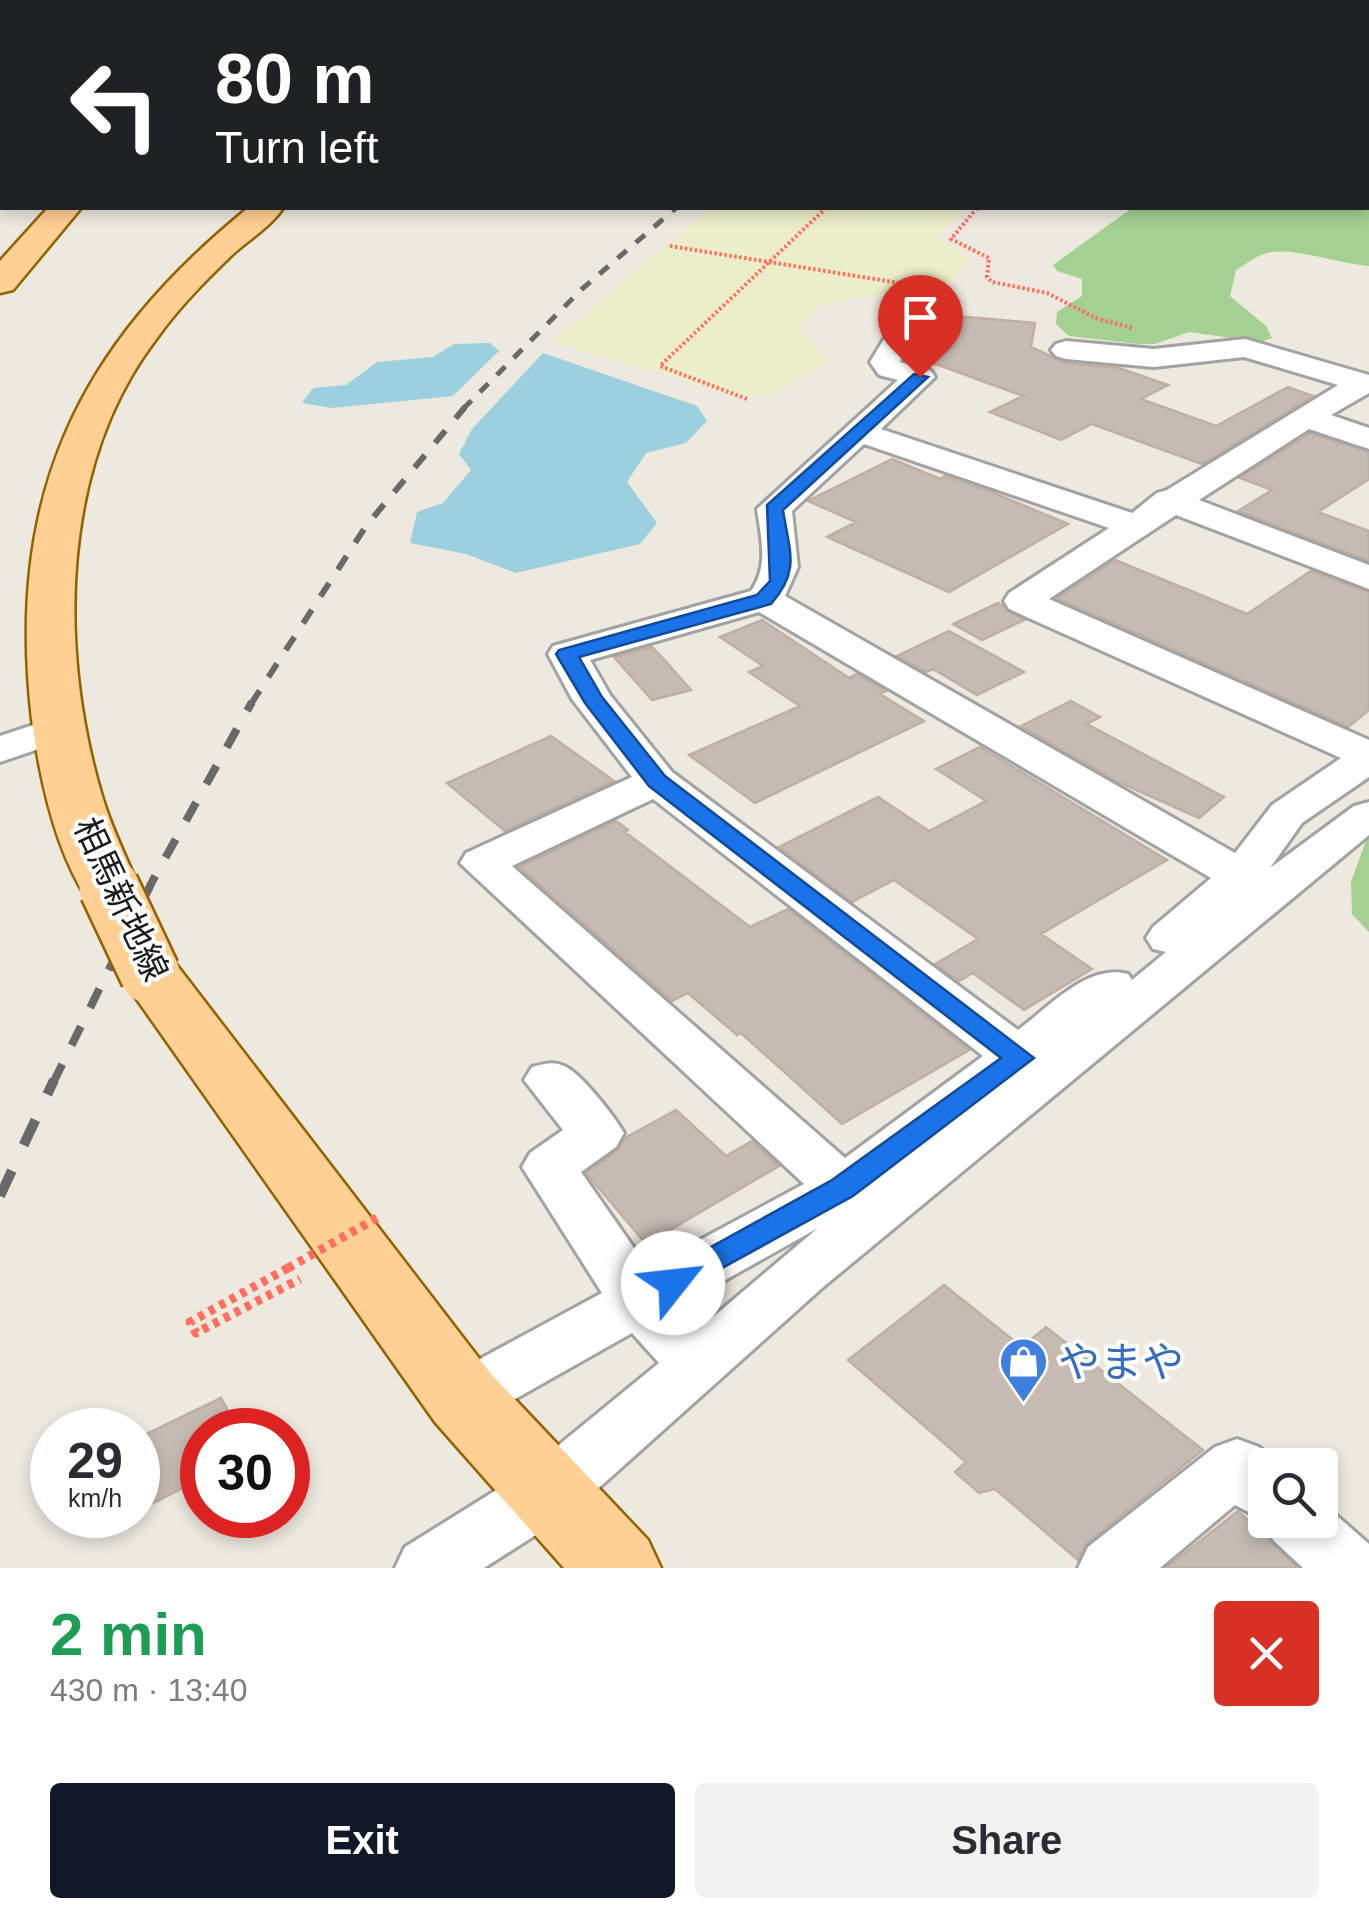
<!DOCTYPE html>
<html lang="en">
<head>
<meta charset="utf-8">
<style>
  :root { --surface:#fff; --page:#f2f2f3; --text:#2b2b33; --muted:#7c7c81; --accent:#111827 }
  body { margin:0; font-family:Arial,"Noto Sans JP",sans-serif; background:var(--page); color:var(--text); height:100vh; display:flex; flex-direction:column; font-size:38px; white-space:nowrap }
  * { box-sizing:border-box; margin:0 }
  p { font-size:32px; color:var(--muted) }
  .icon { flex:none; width:55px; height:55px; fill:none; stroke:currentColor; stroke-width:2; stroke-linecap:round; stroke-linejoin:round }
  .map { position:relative; height:1568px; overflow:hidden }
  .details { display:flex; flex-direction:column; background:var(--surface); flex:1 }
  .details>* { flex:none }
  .top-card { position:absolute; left:0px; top:0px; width:1370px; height:210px; box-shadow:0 5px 15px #0003; background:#202124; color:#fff; overflow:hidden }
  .controls { position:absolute; left:1248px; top:1448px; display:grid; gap:20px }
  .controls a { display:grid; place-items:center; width:90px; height:90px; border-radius:10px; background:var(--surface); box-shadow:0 5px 15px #0003; font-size:50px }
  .speed { position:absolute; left:30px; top:1408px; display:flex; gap:20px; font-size:50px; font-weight:700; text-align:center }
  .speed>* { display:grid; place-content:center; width:130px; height:130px; border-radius:50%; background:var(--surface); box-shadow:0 5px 15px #0003; line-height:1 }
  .speed small { font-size:25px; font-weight:400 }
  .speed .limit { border:15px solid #d22; background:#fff; color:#111 }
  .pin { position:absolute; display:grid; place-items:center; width:85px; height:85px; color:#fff; margin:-102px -42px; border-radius:50% 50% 50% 0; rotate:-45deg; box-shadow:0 0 10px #0007 }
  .pin .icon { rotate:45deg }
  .me { position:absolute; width:110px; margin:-55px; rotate:61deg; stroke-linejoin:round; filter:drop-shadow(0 0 8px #0008) }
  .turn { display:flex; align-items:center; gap:35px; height:210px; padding:0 50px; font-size:45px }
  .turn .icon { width:130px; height:130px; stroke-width:2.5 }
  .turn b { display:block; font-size:70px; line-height:85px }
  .round { display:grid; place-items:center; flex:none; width:105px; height:105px; border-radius:10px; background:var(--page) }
  .headline { display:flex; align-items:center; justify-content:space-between; height:170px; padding:0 50px }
  h1 { font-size:60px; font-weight:800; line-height:75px; color:#1e9e55 }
  .action { display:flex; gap:20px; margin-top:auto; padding:20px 50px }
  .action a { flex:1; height:115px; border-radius:10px; background:var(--accent); color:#fff; font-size:40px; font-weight:800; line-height:115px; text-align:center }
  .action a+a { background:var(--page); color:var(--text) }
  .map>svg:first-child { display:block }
  .farmland { fill:#eceec9 }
  .forest { fill:#a4d091 }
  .water { fill:#9cd0df }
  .building { fill:#c5bbb3; stroke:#c0afa1; stroke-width:2.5 }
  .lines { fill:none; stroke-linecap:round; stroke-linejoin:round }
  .minor-casing { stroke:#a2a2a2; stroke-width:6 }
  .major-casing { stroke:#926200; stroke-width:5 }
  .path-far1 { stroke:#ff6f5f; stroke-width:4; stroke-dasharray:2.5 2.5; stroke-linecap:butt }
  .path { stroke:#ff6f5f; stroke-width:9; stroke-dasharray:6 6; stroke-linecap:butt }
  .minor { fill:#fff; fill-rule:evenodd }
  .major { fill:#ffd093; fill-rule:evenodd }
  .rail-far3 { stroke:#696969; stroke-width:5; stroke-dasharray:12 12; stroke-linecap:butt }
  .rail-far2 { stroke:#696969; stroke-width:6; stroke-dasharray:16 16; stroke-linecap:butt }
  .rail-far1 { stroke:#696969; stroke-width:8; stroke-dasharray:21 21; stroke-linecap:butt }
  .rail { stroke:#696969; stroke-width:10; stroke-dasharray:28 28; stroke-linecap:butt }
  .major-bridge-casing { stroke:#926200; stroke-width:64; stroke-linecap:butt }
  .path-bridge { stroke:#ff6f5f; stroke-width:9; stroke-dasharray:6 6; stroke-linecap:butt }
  .major-bridge { stroke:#ffd093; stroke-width:59 }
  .route { fill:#1a73e8; stroke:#114b97; stroke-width:2.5 }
  .labels { text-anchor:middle; stroke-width:8; stroke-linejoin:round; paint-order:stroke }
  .street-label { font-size:35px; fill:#1b1b1b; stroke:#fff }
  .near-shop-label { font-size:42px; fill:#366cbe; stroke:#fff; text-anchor:start }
</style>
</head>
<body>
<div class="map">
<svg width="1369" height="1568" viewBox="0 0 1369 1568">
  <rect width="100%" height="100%" fill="#eee9df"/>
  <path class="farmland" d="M 711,208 L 967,208 L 937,238 L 968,257 L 951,283 L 821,304 L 800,329 L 829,362 L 775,393 L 741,397 L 553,342 Z"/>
  <path class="forest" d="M 1302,0 L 1369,0 L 1369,266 C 1341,264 1287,245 1264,254 C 1254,257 1245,265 1236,270 L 1230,296 L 1266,326 L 1272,338 L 1260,342 L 1189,332 L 1155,344 L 1137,344 L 1069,336 L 1056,324 L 1057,312 L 1082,296 L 1082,279 L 1057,271 L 1053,265 L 1132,208 L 1368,208 L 1368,2 Z
    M 1369,832 L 1369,932 L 1352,914 L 1351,882 Z"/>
  <path class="water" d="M 490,343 L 499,351 L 453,396 L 332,408 L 302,403 L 313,388 L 346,385 L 377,362 L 433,357 L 454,344 Z
    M 543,353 L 697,406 L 707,421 L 686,443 L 646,453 L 627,482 L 657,523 L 640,544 L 516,573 L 466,554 L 410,543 L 417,512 L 443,503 L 471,470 L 459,454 L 472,429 Z"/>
  <path class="building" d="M 933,314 L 1035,323 L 1031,347 L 1065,363 L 1119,368 L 1168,385 L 1141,399 L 1216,426 L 1288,387 L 1313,396 L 1202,464 L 1092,424 L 1061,440 L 990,412 L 1023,396 L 925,360 L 911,359 L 915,343 Z
    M 1310,433 L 1369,452 L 1369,479 L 1318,512 L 1369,531 L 1369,561 L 1238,511 L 1272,490 L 1240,478 Z
    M 892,459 L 940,479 L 945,476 L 994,493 L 1068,524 L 949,592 L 827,537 L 856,522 L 808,501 Z
    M 1115,560 L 1247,614 L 1311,571 L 1369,592 L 1369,710 L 1348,727 L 1057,598 Z
    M 998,603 L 1024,620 L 982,640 L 953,624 Z
    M 762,620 L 849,678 L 857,674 L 886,691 L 880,694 L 924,721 L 755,803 L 689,755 L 800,706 L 749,672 L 763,666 L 720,637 Z
    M 949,631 L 1024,672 L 977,695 L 933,669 L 926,672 L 897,656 Z
    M 652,647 L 669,665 L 691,690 L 652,700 L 614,657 Z
    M 1071,701 L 1100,717 L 1087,724 L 1224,797 L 1199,818 L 1118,782 L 1021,726 Z
    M 551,736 L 614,781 L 505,831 L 447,783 Z
    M 980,747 L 1167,860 L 1041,934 L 1092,969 L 1024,1010 L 973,973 L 959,981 L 935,964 L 978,939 L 894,880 L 852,902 L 779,847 L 878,797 L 929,831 L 986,801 L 936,769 Z
    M 616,821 L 628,830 L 625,832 L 750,927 L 788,909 L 969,1050 L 842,1124 L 741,1033 L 737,1035 L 688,993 L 672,1001 L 519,867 Z
    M 676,1110 L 726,1156 L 752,1141 L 779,1166 L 646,1244 L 586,1173 L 618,1150 L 625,1138 Z
    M 944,1285 L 1022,1347 L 1046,1327 L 1203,1450 L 1086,1544 L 1078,1560 L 995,1489 L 979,1493 L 955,1472 L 966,1462 L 848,1360 Z
    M 221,1398 L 239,1430 L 202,1430 L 202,1478 L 138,1511 L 138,1438 Z
    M 1238,1511 L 1298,1568 L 1166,1568 Z"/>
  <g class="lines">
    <defs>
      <path id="minor" d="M 0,96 L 2,97 L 2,111 L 0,110 Z
        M 918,298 L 932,306 L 900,362 L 931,371 L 935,377 L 881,429 L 1132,513 L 1157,493 L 1167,490 L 1338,385 L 1244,357 L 1154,367 L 1066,359 L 1056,356 L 1051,350 L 1056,344 L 1066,341 L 1154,349 L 1245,339 L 1369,375 L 1369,393 L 1331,415 L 1369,428 L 1369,449 L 1309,429 L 1199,500 L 1369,565 L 1369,589 L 1176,515 L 1049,599 L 1369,740 L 1369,777 L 1302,823 L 1270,868 L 1354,806 L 1369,802 L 1369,835 L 822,1288 L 573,1511 L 484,1568 L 395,1568 L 405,1547 L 527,1471 L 659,1363 L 632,1333 L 485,1416 L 463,1424 L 441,1416 L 433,1398 L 441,1380 L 602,1293 L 522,1167 L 530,1153 L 563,1130 L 524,1080 L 532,1067 C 544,1064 552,1061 564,1066 C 581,1073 614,1116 624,1133 L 616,1147 L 581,1172 L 648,1268 L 804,1184 L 460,863 L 466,853 L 632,777 L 572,699 L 548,654 L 553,646 L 751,591 C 769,566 761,538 757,509 L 898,380 L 879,375 L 870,362 L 908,300 ZM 864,444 L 1109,528 L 1009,593 L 1004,601 L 1009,609 L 1341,758 L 1272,805 L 1235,853 L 785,596 L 798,567 L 792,511 ZM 759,612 L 1211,878 L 1153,927 L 1146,938 L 1153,949 L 1166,952 L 1132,980 L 1128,974 C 1088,963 1049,1007 1018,1030 L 672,772 L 610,695 L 590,660 ZM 653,799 L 983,1056 L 845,1158 L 512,866 ZM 818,1228 L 700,1328 L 679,1306 Z
        M 60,716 L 74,719 L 80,728 L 74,737 L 0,762 L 0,736 Z
        M 1237,1439 L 1259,1447 L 1280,1465 L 1265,1465 L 1265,1520 L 1320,1520 L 1320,1501 L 1369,1544 L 1369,1568 L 1303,1568 L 1273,1540 L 1264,1520 L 1235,1505 L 1160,1568 L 1078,1568 L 1088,1547 L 1215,1447 Z"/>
      <path id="major" d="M 447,0 L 471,0 L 471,2 L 447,2 Z
        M 48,208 L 81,208 L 13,290 L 0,293 L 0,261 Z
        M 248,208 L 283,208 C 271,226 250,239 233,254 C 206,280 179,307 157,338 C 60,464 58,649 102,796 C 111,827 126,857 139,887 L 130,900 L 109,906 L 88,900 C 55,850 40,779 32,720 C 6,497 76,348 248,208 Z
        M 150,953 L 172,959 L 491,1374 L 648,1540 L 661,1568 L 564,1568 L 435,1422 L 119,974 L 128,959 Z"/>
    </defs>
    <use href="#minor" class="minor-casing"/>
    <use href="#major" class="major-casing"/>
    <path class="path-far1" d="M 3,2 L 11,0
      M 213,2 L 220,0
      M 1180,2 L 1184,0
      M 977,208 L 951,239 L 989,258 L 987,277 L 992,282 L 1047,293 L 1096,318 L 1132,328
      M 670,246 L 906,284
      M 747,399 L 660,366 L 826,208"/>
    <path class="path" d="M 288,1268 L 190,1322 L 196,1333 L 300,1279"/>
    <use href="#minor" class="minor"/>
    <use href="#major" class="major"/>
    <path class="rail-far3" d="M 463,409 L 582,289 L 676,208"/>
    <path class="rail-far2" d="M 251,704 L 366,526 L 465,407"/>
    <path class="rail-far1" d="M 53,1083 L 153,880 L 252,702"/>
    <path class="rail" d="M 0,1196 L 54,1080"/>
    <defs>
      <path id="major-bridge" d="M 109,887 L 150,974"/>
    </defs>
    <use href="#major-bridge" class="major-bridge-casing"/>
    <path class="path-bridge" d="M 288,1268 L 377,1218"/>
    <use href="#major-bridge" class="major-bridge"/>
  </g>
  <path class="route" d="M 914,374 L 928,377 L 783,510 C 789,551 801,570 771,604 L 579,657 L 602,697 L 665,776 L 1034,1058 L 853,1196 L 673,1295 L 662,1291 L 657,1283 L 662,1274 L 832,1180 L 1001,1058 L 649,786 L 585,703 L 556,654 L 559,650 L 757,595 L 770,581 L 767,505 Z"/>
  <defs>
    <symbol id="shop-pin" viewBox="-11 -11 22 30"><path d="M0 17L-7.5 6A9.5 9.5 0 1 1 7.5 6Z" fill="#3f7fe0" stroke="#fff"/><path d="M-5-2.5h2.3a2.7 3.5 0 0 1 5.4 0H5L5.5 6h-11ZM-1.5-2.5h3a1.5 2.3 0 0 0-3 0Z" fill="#fff"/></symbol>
  </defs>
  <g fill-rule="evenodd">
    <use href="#shop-pin" x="996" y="1334" width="55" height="75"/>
  </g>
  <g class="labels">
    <g class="street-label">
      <text transform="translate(121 899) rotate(65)" y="12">相馬新地線</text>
    </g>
    <g class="near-shop-label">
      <text x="1058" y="1377">やまや</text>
    </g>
  </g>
</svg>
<div class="controls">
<a><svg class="icon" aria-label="search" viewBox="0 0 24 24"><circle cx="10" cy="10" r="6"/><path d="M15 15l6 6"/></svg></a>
</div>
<div class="speed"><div>29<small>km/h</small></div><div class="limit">30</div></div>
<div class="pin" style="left:920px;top:377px;background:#d93025"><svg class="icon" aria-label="arrive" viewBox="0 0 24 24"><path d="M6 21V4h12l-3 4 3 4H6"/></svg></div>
<svg class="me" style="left:673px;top:1283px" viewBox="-20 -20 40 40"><circle r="19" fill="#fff"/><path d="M0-13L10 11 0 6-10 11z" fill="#1a73e8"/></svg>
<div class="top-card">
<div class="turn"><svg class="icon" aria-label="left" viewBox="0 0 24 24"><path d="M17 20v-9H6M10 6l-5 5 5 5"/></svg><div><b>80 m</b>Turn left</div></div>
</div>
</div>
<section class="details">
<div class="headline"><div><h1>2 min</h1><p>430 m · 13:40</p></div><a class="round" style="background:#d93025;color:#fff"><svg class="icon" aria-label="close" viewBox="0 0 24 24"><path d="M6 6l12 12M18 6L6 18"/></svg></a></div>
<div class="action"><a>Exit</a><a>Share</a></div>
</section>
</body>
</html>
